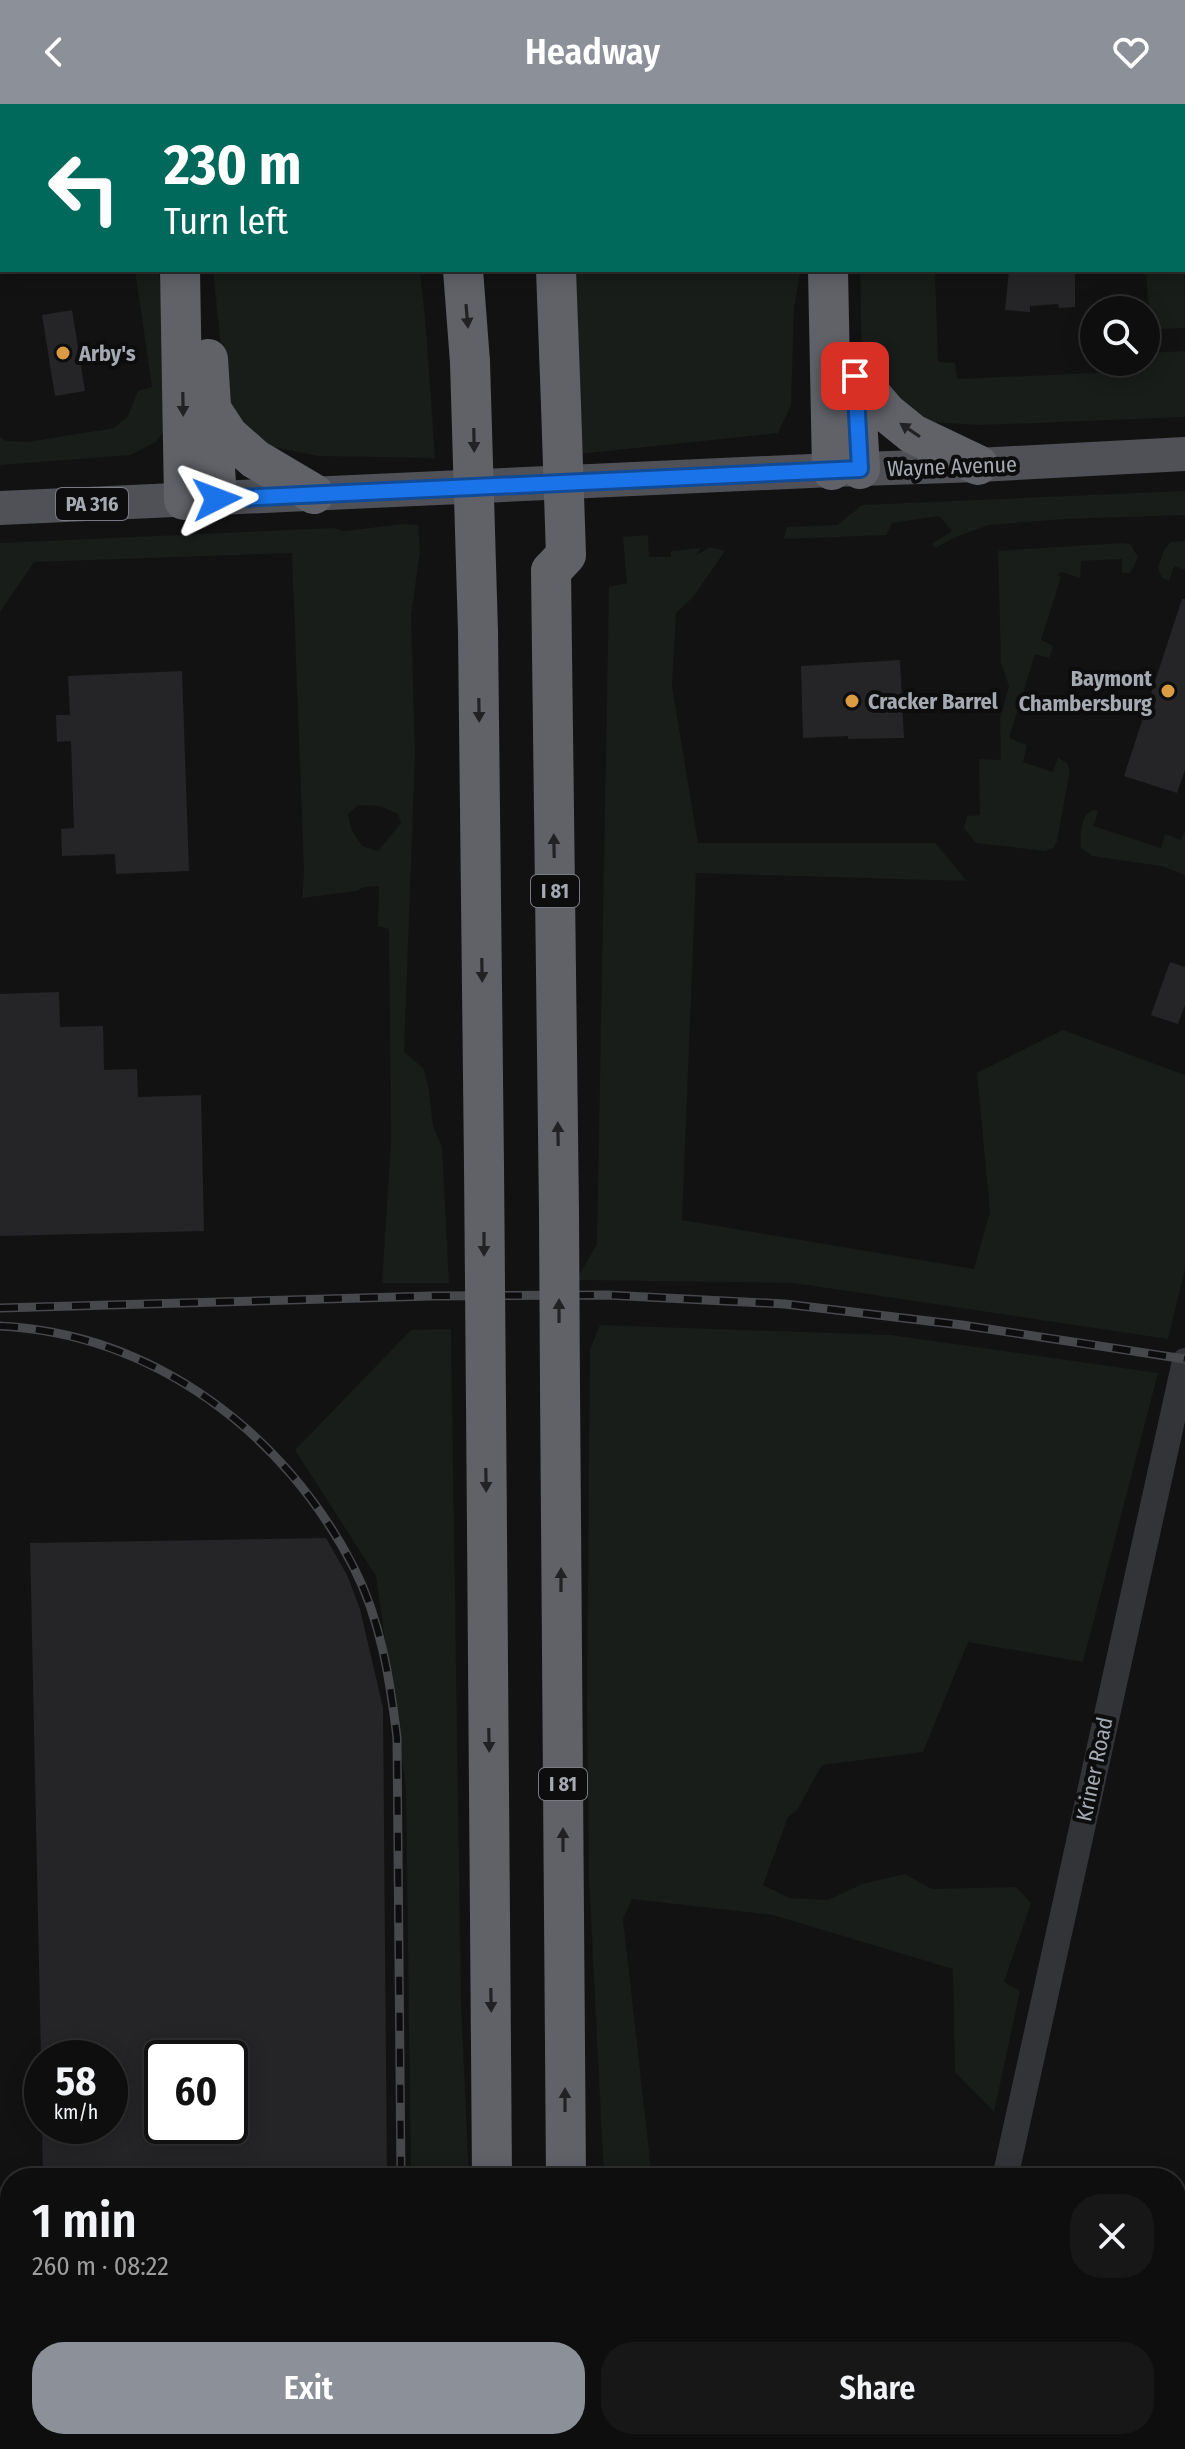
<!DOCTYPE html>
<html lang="en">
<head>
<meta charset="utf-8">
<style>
  :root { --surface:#0e0e0e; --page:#171717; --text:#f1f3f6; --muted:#9b9c9e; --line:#2e2e2e; --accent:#8c9099 }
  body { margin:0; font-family:"Fira Sans Condensed",sans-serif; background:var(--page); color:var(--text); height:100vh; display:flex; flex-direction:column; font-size:30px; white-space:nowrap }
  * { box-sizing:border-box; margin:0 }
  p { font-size:26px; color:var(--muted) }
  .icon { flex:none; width:44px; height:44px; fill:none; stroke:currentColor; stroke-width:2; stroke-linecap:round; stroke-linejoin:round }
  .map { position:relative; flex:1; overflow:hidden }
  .sheet { position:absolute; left:0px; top:2064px; width:1186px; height:282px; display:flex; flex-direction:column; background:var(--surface); border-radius:32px 32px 0 0; box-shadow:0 4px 20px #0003,0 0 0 2px var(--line) }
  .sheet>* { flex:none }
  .guide { position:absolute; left:0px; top:0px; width:1186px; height:168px; box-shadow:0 4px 20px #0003,0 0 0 2px var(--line); background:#00695c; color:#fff; overflow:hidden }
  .controls { position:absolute; left:1080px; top:192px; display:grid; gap:16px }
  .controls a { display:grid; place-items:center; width:80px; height:80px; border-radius:50%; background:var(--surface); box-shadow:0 4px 20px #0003,0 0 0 2px var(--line); font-size:40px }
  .speed { position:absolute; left:24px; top:1936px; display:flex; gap:16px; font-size:40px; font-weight:700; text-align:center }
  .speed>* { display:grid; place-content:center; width:104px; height:104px; border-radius:50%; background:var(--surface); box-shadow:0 4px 20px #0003,0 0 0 2px var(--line); line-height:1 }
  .speed small { font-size:20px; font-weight:400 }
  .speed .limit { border:4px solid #111; border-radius:12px; background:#fff; color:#111 }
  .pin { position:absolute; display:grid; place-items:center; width:68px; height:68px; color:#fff; margin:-34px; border-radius:16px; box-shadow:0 4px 12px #0006 }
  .me { position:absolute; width:88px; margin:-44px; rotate:87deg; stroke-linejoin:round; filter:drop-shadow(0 0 6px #0008) }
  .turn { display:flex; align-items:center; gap:28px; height:168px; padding:0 32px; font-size:36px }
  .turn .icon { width:104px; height:104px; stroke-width:2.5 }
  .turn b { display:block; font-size:56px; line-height:68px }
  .round { display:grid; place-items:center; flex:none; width:84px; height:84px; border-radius:32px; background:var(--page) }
  .headline { display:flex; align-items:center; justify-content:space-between; height:136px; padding:0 32px }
  h1 { font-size:48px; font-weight:600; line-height:60px }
  .primary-button { display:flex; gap:16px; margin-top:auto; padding:16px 32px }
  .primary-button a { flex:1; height:92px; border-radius:32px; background:var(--accent); color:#fff; font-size:32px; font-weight:600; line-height:92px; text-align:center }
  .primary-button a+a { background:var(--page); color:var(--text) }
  header { display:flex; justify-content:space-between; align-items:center; height:104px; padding:0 32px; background:var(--accent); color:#fff; font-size:36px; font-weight:600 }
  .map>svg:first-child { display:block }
  .green { fill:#181d19; fill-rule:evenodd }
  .building { fill:#252527; fill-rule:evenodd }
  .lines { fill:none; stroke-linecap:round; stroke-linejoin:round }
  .minor { stroke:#333437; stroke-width:26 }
  .major { stroke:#4f5156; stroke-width:34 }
  .highway { stroke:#606268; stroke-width:40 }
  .rail-casing { stroke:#46484c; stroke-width:9 }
  .rail { stroke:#0d0d0e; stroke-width:6; stroke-dasharray:18; stroke-linecap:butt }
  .highway-bridge { stroke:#606268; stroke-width:40 }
  .oneway { fill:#222224 }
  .route-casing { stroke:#114b97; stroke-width:20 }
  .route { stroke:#1a73e8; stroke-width:14 }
  .poi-dot { fill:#da9b43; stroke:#0d0d0e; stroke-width:3 }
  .labels { text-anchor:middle; stroke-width:8; stroke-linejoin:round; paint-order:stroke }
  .shield { fill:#0d0d0e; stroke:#777b81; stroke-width:2 }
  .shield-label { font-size:20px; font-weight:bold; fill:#a5aab2 }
  .poi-label { font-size:22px; font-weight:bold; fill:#a5aab2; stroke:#0d0d0e; text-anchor:start }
  .street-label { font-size:22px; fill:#a5aab2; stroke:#0d0d0e }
</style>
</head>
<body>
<header><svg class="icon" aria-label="back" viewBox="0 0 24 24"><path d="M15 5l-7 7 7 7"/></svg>Headway<svg class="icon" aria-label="heart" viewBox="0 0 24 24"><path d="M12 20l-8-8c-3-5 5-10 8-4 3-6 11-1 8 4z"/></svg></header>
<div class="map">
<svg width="1185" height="2345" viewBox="0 0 1185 2345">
  <rect width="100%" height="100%" fill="#121213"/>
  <path class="green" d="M 165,0 L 398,0 L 398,2 L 166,2 Z
    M 1184,115 L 1185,224 L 1146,226 L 1149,207 L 1146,166 L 1184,166 Z
    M 135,166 L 159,166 L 171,317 L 156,338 L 130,351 L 1,361 L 0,363 L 0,333 L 6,337 L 28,338 L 114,324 L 128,312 L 138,287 L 152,283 Z
    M 213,166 L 420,166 L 426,225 L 435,354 L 318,352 L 268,342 L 227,302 Z
    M 574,166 L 801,166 L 794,203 L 791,301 L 778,329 L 579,350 Z
    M 860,166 L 935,166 L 938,258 L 955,259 L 957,275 L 1139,267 L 1141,258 L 1146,258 L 1146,249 L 1185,247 L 1185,313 L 981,321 L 926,318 L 862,265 Z
    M 1185,387 L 1185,411 L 1063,415 L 989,421 L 953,434 L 936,444 L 932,440 L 952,427 L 939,412 L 892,419 L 886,431 L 784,435 L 787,423 L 838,421 C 844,414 854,409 862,401 Z
    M 404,420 L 418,421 L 420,448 L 411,511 L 415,650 L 404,948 L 424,965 L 429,987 L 433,1022 L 442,1043 L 449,1179 L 382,1179 L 391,1037 L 389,825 L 378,822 L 379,782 L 364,783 L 357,787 L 302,794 L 304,768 L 292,449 L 34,458 L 0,508 L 0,439 L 334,424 L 344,427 ZM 358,701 L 380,702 L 398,710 L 401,719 L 378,747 L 362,742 L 351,725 L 348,710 Z
    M 648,431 L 649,453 L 671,453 L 671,447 L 701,444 L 696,451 L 710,443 L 725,447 L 693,493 L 676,509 L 672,582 L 698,739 L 935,739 L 967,777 L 696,769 L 682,1116 L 974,1165 L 990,1108 L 977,969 L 1063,926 L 1185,971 L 1185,1165 L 1168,1235 L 794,1179 L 576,1176 L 597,1140 L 609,483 L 627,479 L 623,433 Z
    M 1185,437 L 1185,466 L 1174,462 L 1169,477 L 1162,474 L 1158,464 L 1164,446 L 1170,438 Z
    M 1120,439 L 1130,440 L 1138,453 L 1130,469 L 1122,469 L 1122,455 L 1081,457 L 1080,474 L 1061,468 L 1058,471 L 1061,473 L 1041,536 L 1053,542 L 1049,554 L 1035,550 L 1009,634 L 1027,641 L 1023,658 L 1053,668 L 1058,654 L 1067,659 L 1070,666 L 1057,737 L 1053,744 L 1045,747 L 976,739 L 964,724 L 967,712 L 980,711 L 979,655 L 1001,656 L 1000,615 L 1009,582 L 1001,559 L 998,447 Z
    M 1093,706 L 1098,707 L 1093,722 L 1161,744 L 1165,730 L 1181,736 L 1185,728 L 1185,771 L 1161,762 L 1092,752 L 1081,744 C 1081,730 1079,712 1093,706 Z
    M 600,1221 L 891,1231 L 1158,1269 L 1083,1558 L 968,1538 L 923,1648 L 822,1661 L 797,1706 L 788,1713 L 763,1781 L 789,1794 L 828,1796 L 862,1780 L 905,1770 L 932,1785 L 1016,1783 L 1031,1799 L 1004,1878 L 1020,1887 L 994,2008 L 955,1968 L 953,1865 L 773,1811 L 632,1795 L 623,1815 L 652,2074 L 604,2074 L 589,1774 L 587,1600 L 590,1245 Z
    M 451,1225 L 461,1901 L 469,2074 L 411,2074 L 406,1684 L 376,1472 L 295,1346 L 411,1226 Z
    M 413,2336 L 481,2336 L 481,2345 L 413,2345 Z"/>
  <path class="building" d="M 1009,166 L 1075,166 L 1075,203 L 1059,204 L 1058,200 L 1030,202 L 1030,208 L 1005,206 Z
    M 72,206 L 85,287 L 55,292 L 42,211 Z
    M 1182,495 L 1185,495 L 1185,666 L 1177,689 L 1124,672 Z
    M 900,556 L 904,634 L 848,635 L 848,632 L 803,634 L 801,562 Z
    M 182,567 L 189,767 L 116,770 L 115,750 L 62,752 L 61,725 L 74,724 L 71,637 L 57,638 L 56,611 L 70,611 L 68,572 Z
    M 1170,858 L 1185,863 L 1185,901 L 1178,920 L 1151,911 Z
    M 59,888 L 60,923 L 103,922 L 104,966 L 137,965 L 138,993 L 201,991 L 204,1127 L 0,1132 L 0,890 Z
    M 326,1434 L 347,1471 L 360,1505 L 383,1604 L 387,2074 L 43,2074 L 42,2022 L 110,2022 L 110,1954 L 41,1954 L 30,1439 ZM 162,1954 L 230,1954 L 230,2022 L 162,2022 Z"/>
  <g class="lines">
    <path class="minor" d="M 1005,2074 L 1185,1257
      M 946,2345 L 948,2336"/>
    <path class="major" d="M 0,404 L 832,366 L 978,361 L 1185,350"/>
    <path class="highway" d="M 131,0 L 132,2
      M 443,0 L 443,2
      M 512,0 L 512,2
      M 547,0 L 547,2
      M 843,0 L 843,2
      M 180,166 L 184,396
      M 463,166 L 470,258
      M 556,166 L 561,301
      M 828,166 L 832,366
      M 208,255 L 217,395
      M 855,272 L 887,309 L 913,330 L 978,361
      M 856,297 L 860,365
      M 211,305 L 228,331 L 255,355 L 314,390
      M 551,467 L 559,1108
      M 478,528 L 484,1062
      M 560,1285 L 566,2074
      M 486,1298 L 492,2074
      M 506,2336 L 506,2345
      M 582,2336 L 582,2345"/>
    <defs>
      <path id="rail" d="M 0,1204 L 432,1192 L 607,1191 L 785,1200 L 962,1221 L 1185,1255
        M 0,1222 C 154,1230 285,1329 354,1464 C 381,1517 390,1576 397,1634 L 401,2074"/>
    </defs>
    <use href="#rail" class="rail-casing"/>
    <use href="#rail" class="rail"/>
    <path class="highway-bridge" d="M 470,258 L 478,528
      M 551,467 L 566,451 L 561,301
      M 484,1062 L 486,1298
      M 559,1108 L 560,1285"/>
  </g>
  <defs><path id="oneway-solid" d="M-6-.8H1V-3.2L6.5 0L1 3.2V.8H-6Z" transform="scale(2)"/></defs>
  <g class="oneway">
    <use href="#oneway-solid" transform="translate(467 212) rotate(85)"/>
    <use href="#oneway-solid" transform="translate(183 300) rotate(89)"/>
    <use href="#oneway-solid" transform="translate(910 326) rotate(-146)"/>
    <use href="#oneway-solid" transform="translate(474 336) rotate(89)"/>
    <use href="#oneway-solid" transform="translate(479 606) rotate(89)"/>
    <use href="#oneway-solid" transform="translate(554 742) rotate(-91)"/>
    <use href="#oneway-solid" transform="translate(482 866) rotate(89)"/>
    <use href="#oneway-solid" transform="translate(558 1030) rotate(-91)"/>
    <use href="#oneway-solid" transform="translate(484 1140) rotate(90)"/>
    <use href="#oneway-solid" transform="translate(559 1207) rotate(-90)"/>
    <use href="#oneway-solid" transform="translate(486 1376) rotate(89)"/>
    <use href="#oneway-solid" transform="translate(561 1476) rotate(-90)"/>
    <use href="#oneway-solid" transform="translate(489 1636) rotate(89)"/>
    <use href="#oneway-solid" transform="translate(563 1736) rotate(-90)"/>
    <use href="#oneway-solid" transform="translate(491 1896) rotate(89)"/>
    <use href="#oneway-solid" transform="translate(565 1996) rotate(-90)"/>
  </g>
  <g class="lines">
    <defs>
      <path id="route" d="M 217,395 L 860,365 L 855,272"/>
    </defs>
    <use href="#route" class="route-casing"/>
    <use href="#route" class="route"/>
  </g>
  <g class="poi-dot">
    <circle cx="63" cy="249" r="8"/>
    <circle cx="1168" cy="587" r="8"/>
    <circle cx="852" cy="597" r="8"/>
  </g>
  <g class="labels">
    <g class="shield">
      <rect x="56" y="384" width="72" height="32" rx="6"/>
      <rect x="531" y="771" width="48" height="32" rx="6"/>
      <rect x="539" y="1664" width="48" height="32" rx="6"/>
    </g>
    <g class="shield-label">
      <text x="92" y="407">PA 316</text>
      <text x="555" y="794">I 81</text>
      <text x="563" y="1687">I 81</text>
    </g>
    <g class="poi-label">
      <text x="79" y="257">Arby's</text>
      <text x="1152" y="582" text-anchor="end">Baymont<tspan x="1152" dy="25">Chambersburg</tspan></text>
      <text x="868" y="605">Cracker Barrel</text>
    </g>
    <g class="street-label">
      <text transform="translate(952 362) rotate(-2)" y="8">Wayne Avenue</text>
      <text transform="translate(1094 1665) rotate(-78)" y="8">Kriner Road</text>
    </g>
  </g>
</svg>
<div class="controls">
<a><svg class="icon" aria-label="search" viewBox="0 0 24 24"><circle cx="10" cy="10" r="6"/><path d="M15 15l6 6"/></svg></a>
</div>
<div class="speed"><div>58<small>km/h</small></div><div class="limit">60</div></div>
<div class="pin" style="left:855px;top:272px;background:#d93025"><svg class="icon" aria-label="arrive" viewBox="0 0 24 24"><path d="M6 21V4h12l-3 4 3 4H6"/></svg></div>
<svg class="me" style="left:217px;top:395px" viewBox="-20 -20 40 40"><path d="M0-17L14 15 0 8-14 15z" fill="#1a73e8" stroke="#fff" stroke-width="4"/></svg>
<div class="guide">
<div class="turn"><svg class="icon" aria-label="left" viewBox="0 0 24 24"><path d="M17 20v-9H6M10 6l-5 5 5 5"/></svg><div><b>230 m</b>Turn left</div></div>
</div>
<section class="sheet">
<div class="headline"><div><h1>1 min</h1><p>260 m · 08:22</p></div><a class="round"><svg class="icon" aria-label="close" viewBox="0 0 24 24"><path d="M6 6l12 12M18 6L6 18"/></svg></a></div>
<div class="primary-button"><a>Exit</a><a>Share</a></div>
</section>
</div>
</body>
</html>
